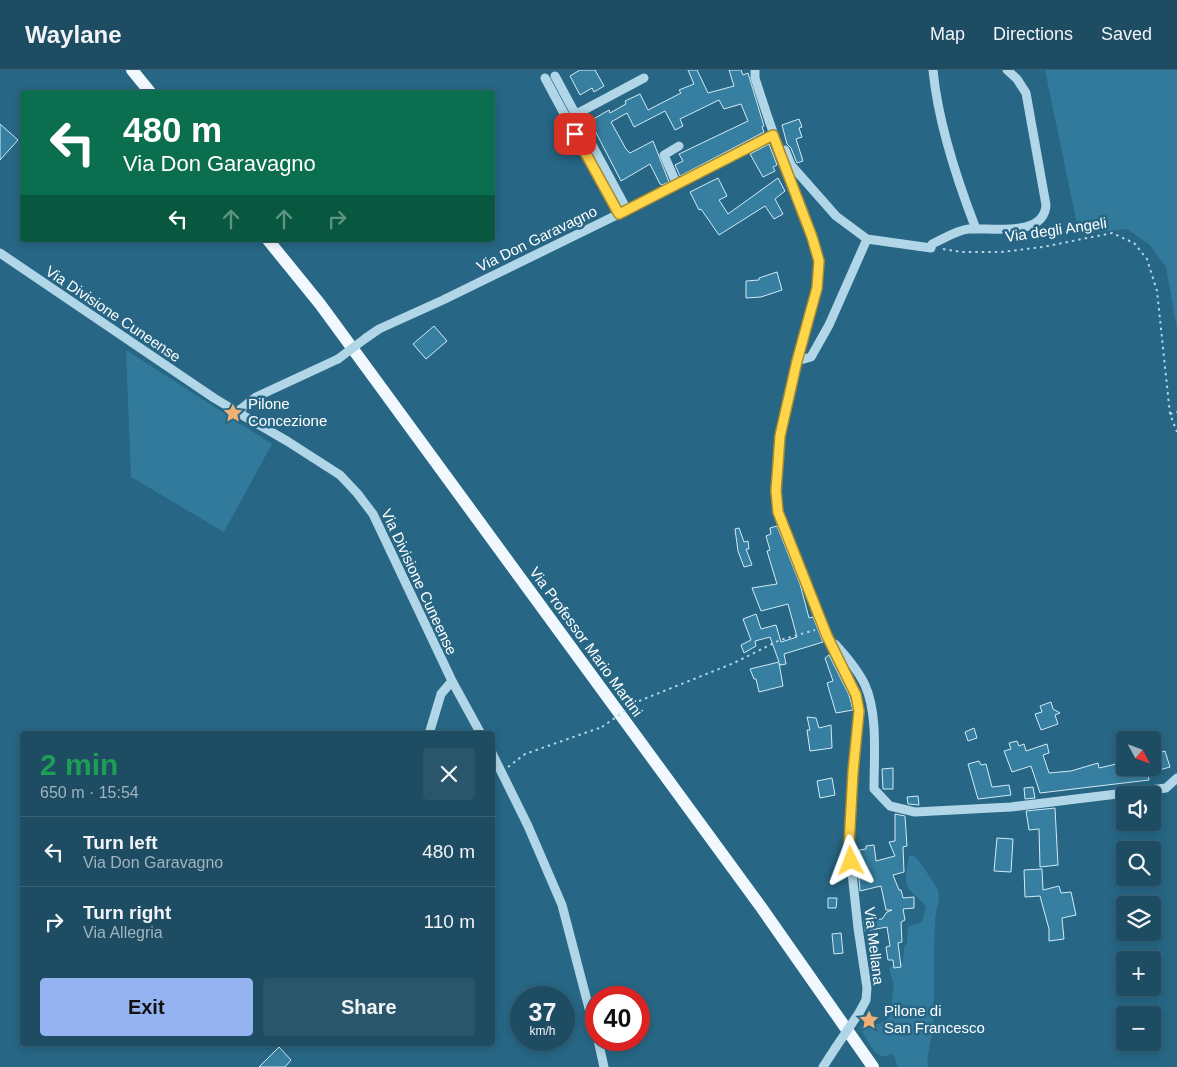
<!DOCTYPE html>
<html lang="en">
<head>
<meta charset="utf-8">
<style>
  :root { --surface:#1d4c63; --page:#2a566c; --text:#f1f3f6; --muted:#a0b4be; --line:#3b6378; --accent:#95b2f1 }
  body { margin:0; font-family:Arial,sans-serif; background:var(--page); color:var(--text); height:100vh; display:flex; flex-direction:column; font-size:19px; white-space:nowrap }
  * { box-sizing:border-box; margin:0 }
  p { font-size:16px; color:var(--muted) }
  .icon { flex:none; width:28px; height:28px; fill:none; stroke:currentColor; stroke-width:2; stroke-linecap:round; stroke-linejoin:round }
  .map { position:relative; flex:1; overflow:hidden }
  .details { position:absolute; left:20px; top:661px; width:475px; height:315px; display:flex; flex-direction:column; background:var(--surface); border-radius:5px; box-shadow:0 2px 8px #0003,0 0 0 1px var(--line) }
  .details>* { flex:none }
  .hud { position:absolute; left:20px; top:20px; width:475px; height:152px; border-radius:5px; box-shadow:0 2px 8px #0003,0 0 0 1px var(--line); background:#0b6e4f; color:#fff; overflow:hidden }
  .needle { width:32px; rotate:131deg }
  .fabs { position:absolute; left:1116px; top:661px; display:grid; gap:10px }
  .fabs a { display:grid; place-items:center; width:45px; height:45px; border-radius:5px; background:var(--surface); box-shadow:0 2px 8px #0003,0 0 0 1px var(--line); font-size:25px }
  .speed { position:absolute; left:510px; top:916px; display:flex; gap:10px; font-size:25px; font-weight:700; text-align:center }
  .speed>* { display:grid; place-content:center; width:65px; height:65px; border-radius:50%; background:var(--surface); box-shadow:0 2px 8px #0003,0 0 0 1px var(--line); line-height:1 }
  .speed small { font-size:12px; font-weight:400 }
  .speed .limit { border:8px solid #d22; background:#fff; color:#111 }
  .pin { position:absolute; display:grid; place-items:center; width:42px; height:42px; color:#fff; margin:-21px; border-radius:10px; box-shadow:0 2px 8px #0006 }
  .me { position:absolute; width:55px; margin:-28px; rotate:357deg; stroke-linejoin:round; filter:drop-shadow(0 0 4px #0008) }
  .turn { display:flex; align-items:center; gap:18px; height:105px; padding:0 20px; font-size:22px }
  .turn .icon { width:65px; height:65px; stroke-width:2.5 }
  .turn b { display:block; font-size:35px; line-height:42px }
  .lanes { display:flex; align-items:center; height:48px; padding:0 20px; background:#0003; justify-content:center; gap:25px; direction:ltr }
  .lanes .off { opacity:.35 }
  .round { display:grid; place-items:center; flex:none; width:52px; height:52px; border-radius:5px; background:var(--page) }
  .head { display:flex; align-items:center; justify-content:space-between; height:85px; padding:0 20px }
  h1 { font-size:30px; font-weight:800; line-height:38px; color:#1e9e55 }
  .button { display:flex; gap:10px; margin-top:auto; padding:10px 20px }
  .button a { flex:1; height:58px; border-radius:5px; background:var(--accent); color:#111; font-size:20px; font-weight:800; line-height:58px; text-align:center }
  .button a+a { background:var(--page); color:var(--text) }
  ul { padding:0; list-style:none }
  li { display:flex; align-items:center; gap:15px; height:70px; padding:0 20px; border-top:1px solid var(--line) }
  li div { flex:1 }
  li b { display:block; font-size:19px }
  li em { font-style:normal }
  header { display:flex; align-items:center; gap:30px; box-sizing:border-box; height:70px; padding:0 25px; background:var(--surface); border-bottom:1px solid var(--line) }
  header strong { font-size:24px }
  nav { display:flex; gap:28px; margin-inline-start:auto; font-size:18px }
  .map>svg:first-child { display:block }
  .green { fill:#317a9b }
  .building { fill:#377fa0; stroke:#d3ebf6 }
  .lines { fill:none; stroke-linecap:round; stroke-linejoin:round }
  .path { stroke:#b0d6e7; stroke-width:2; stroke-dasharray:2.5 4; stroke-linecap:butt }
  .minor { stroke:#b0d6e7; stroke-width:9 }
  .major { stroke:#f2f9fe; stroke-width:12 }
  .path-bridge { stroke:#b0d6e7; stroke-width:2; stroke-dasharray:2.5 4; stroke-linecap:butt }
  .minor-bridge { stroke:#b0d6e7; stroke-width:9 }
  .route-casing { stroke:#a68a30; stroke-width:12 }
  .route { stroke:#ffd54a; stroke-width:9 }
  .labels { text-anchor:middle; stroke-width:5; stroke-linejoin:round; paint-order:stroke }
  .street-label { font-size:15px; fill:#fff; stroke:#276684 }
  .poi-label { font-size:15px; fill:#fff; stroke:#276684; text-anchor:start }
</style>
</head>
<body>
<header>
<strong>Waylane</strong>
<nav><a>Map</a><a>Directions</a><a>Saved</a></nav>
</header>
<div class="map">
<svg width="1177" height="997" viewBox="0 0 1177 997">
  <rect width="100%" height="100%" fill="#276684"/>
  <path class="green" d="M 1045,0 L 1177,0 L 1177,259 L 1166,197 L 1149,174 L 1127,159 L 1079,164 Z
    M 126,280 L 272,374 L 224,462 L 131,407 Z
    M 909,786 L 914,786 C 918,788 936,816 938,820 C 941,831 935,841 935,851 C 933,888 936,925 932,963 C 931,975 926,985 928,997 L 897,997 L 895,987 L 892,984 L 882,987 L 874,981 L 859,957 C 871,954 885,956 890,945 L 894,914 L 889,898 L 893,895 L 903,892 L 904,877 L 907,872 L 908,857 L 922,852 L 926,837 C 920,828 913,825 909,819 C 903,811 908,795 909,786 Z"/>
  <path class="building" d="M 580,0 L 595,0 L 604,16 L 594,22 L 592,18 L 580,25 L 570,6 Z
    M 688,0 L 697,0 L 708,23 L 734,16 L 729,0 L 741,0 L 743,5 L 748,3 L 764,56 L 762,57 L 764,62 L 680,106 L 675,95 L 683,91 L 679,84 L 748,51 L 741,34 L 724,39 L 719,30 L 680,49 L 683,56 L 675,60 L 665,41 L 634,57 L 627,43 L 611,52 L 626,79 L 630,83 L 653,71 L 669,112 L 662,115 L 660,114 L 650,94 L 621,111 L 590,51 L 609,40 L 610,43 L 626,34 L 625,31 L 640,24 L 648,40 L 681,23 L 679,20 L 694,14 Z
    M 799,49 L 802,57 L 799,58 L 802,67 L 796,69 L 803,91 L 797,93 L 791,78 L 787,74 L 782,55 Z
    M 0,54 L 18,70 L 0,90 Z
    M 769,74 L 777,95 L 773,97 L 775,101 L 763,107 L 750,84 Z
    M 718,108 L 727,126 L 719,130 L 728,144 L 778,108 L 785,121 L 775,129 L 783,144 L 774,149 L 765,136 L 719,165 L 701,139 L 699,140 L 690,122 Z
    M 777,202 L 782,220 L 761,227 L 746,228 L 746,211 L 759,210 L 759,208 Z
    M 434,256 L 447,271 L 426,289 L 413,274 Z
    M 777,456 L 800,514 L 809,548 L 813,547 L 823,572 L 784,584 L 786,594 L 780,595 L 779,593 L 783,616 L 759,622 L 756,609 L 754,609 L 750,599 L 779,592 L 770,567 L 755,571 L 756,576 L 744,583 L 741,575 L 751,570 L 743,549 L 756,544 L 761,559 L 776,555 L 781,572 L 797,567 L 788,534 L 761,541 L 752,518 L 777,514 L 767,481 L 770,480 L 766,466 L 771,464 L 770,458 Z
    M 739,458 L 744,472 L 748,471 L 749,479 L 746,479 L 752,495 L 744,497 L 738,481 L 735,459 Z
    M 829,585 L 849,625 L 853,640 L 836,643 L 827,613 L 833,611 L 825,588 Z
    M 1051,632 L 1053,639 L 1060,643 L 1055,645 L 1058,654 L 1041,660 L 1035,644 L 1042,642 L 1040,636 Z
    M 807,647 L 816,648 L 819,658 L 831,655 L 832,678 L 810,681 L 807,660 L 810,660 Z
    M 974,658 L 977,668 L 968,671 L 965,662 Z
    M 1141,661 L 1144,670 L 1125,670 L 1125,698 L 1147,698 L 1149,710 L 1040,723 L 1031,696 L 1012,702 L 1004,681 L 1011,679 L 1009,673 L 1017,671 L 1019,676 L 1024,674 L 1026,681 L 1047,674 L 1049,683 L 1043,685 L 1049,703 L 1071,701 L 1098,693 L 1099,698 L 1116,694 L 1115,692 L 1121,691 L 1116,668 Z
    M 1165,681 L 1170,697 L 1152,702 L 1152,685 Z
    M 979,691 L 981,695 L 986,694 L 992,717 L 1009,715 L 1011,725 L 978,729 L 968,694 Z
    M 893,698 L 893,719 L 883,719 L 882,699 Z
    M 832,708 L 835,725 L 820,728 L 817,711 Z
    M 1033,717 L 1035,728 L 1025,729 L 1024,718 Z
    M 918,726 L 919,735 L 908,734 L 907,727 Z
    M 1055,738 L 1058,795 L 1040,797 L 1039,759 L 1029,760 L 1026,741 Z
    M 895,744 L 905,746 L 907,776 L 903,777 L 904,802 L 893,805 L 899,820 L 901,820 L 903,828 L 914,827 L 914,838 L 903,839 L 905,850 L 901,852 L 902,872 L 898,873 L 901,897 L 894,898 L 893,890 L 888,890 L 886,877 L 890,876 L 887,857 L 865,861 L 864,851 L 882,849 L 887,842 L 892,840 L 886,840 L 881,816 L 860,821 L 858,797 L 861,797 L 859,780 L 866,779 L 866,776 L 874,775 L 876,791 L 895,786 L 889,772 L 895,771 Z
    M 997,768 L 1013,769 L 1011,802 L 994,801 Z
    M 1042,799 L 1043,820 L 1059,816 L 1061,823 L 1071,822 L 1076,845 L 1062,848 L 1064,869 L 1049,871 L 1049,859 L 1040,826 L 1025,827 L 1024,800 Z
    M 828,828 L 837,828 L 836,838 L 828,838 Z
    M 841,863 L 843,883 L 834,884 L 832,864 Z
    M 279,977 L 291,990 L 285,997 L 259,997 Z"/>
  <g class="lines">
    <path class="path" d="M 943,179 L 962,182 L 1001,182 L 1043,177 L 1112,163 L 1134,173 L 1147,189 L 1157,221 L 1170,344 L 1177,362
      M 1170,344 L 1177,342
      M 639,631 L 734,593 L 780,570 L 815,560
      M 508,697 L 525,684 L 602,657"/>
    <path class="minor" d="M 755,0 L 755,8 C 767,46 780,83 794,120 C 802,141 817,170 819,192 C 820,221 808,250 801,277 C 786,331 772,387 778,442 L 827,566 L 856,625 L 859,641 L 853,702 L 849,775 L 858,858 L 867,918 L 866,930 L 859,943
      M 933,0 C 938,53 957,110 976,159
      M 555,6 L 627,140
      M 545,8 L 567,49
      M 785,80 L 791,95 L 836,146 L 867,169 L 931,178 L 932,174 C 943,169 957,160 969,159 C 992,157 1044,168 1046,135 L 1026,23 L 1017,9 L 1007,0
      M 677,115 L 664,85 L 679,76
      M 619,144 L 567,49 L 644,8
      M 0,183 L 214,328 L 237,342 L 256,327 L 338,289
      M 366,268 L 379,259 L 443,230 L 627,140 L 773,65
      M 797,291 L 811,287 L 829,255 L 867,169
      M 237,342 L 287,371 L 340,405 L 357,423 L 373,444 L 452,611 L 481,664
      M 835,574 C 846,586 858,600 865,615 C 878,644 874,687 874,719 L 890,736 L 915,742 L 1011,737 L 1166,718 L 1177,708
      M 429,664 L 441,624 L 452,611
      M 492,683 L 528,756 L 562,835 L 596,965
      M 598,970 L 604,997
      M 823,997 L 836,977"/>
    <path class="major" d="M 132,0 L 150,22
      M 268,170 L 320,234 L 761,837 L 873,997"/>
    <path class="path-bridge" d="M 602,657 L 639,631"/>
    <path class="minor-bridge" d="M 338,289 L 366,268
      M 836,977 L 859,943"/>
  </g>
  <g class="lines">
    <defs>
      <path id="route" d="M 575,64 L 619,144 L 773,65 L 812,167 L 819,191 L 817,218 L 797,291 L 780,366 L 776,421 L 778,442 L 827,566 L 856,625 L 859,641 L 853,702 L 849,775 L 851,791"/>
    </defs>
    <use href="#route" class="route-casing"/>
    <use href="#route" class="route"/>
  </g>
  <defs>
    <symbol id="sight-bare" viewBox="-9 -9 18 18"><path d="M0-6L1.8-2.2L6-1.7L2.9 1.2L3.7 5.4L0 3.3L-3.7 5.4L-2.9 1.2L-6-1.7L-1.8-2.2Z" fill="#f0af75" stroke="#276684" stroke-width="2.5" paint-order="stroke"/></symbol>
  </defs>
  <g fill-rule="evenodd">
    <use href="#sight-bare" x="219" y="329" width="28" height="28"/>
    <use href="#sight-bare" x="855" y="936" width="28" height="28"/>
  </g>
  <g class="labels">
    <g class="street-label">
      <text transform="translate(1056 160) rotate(-8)" y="5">Via degli Angeli</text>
      <text transform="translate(537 169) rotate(-26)" y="5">Via Don Garavagno</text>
      <text transform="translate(113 244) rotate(34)" y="5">Via Divisione Cuneense</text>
      <text transform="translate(419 512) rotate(65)" y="5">Via Divisione Cuneense</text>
      <text transform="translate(586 572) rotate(54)" y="5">Via Professor Mario Martini</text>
      <text transform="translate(874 876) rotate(83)" y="5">Via Mellana</text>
    </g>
    <g class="poi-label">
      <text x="248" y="339">Pilone<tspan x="248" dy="17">Concezione</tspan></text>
      <text x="884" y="946">Pilone di<tspan x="884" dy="17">San Francesco</tspan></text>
    </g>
  </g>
</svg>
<div class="fabs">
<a><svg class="needle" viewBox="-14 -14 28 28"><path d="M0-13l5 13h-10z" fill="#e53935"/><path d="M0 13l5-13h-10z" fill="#a0b4be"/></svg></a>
<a><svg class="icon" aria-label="sound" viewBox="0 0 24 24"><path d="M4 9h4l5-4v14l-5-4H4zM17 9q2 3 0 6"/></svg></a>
<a><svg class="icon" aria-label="search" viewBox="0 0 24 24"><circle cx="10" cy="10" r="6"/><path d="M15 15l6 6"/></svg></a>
<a><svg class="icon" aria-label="layers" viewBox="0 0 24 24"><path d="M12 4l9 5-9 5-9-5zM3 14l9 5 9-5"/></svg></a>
<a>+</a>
<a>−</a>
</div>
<div class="speed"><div>37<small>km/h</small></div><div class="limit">40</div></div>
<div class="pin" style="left:575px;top:64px;background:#d93025"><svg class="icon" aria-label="arrive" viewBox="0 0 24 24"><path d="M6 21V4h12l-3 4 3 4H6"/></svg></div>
<svg class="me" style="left:851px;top:791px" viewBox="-20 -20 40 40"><path d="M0-17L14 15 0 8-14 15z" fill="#ffd54a" stroke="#fff" stroke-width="4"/></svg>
<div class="hud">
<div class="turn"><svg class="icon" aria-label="left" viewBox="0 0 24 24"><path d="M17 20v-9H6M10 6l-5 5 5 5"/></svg><div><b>480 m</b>Via Don Garavagno</div></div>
<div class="lanes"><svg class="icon" aria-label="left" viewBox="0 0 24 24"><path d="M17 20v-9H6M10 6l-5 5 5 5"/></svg><svg class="icon off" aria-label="ahead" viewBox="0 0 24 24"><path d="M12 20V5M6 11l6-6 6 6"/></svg><svg class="icon off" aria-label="ahead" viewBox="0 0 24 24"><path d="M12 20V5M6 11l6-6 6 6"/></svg><svg class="icon off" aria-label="right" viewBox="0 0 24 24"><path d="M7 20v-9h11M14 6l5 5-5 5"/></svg></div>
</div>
<section class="details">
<div class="head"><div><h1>2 min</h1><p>650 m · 15:54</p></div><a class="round"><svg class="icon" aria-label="close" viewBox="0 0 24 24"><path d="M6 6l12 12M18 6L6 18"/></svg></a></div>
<ul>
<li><svg class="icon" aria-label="left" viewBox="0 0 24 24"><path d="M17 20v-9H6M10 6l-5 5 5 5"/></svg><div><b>Turn left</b><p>Via Don Garavagno</p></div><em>480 m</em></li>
<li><svg class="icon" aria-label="right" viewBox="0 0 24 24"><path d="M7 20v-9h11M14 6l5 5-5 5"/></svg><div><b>Turn right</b><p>Via Allegria</p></div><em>110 m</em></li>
</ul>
<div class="button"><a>Exit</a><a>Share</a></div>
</section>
</div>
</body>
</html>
